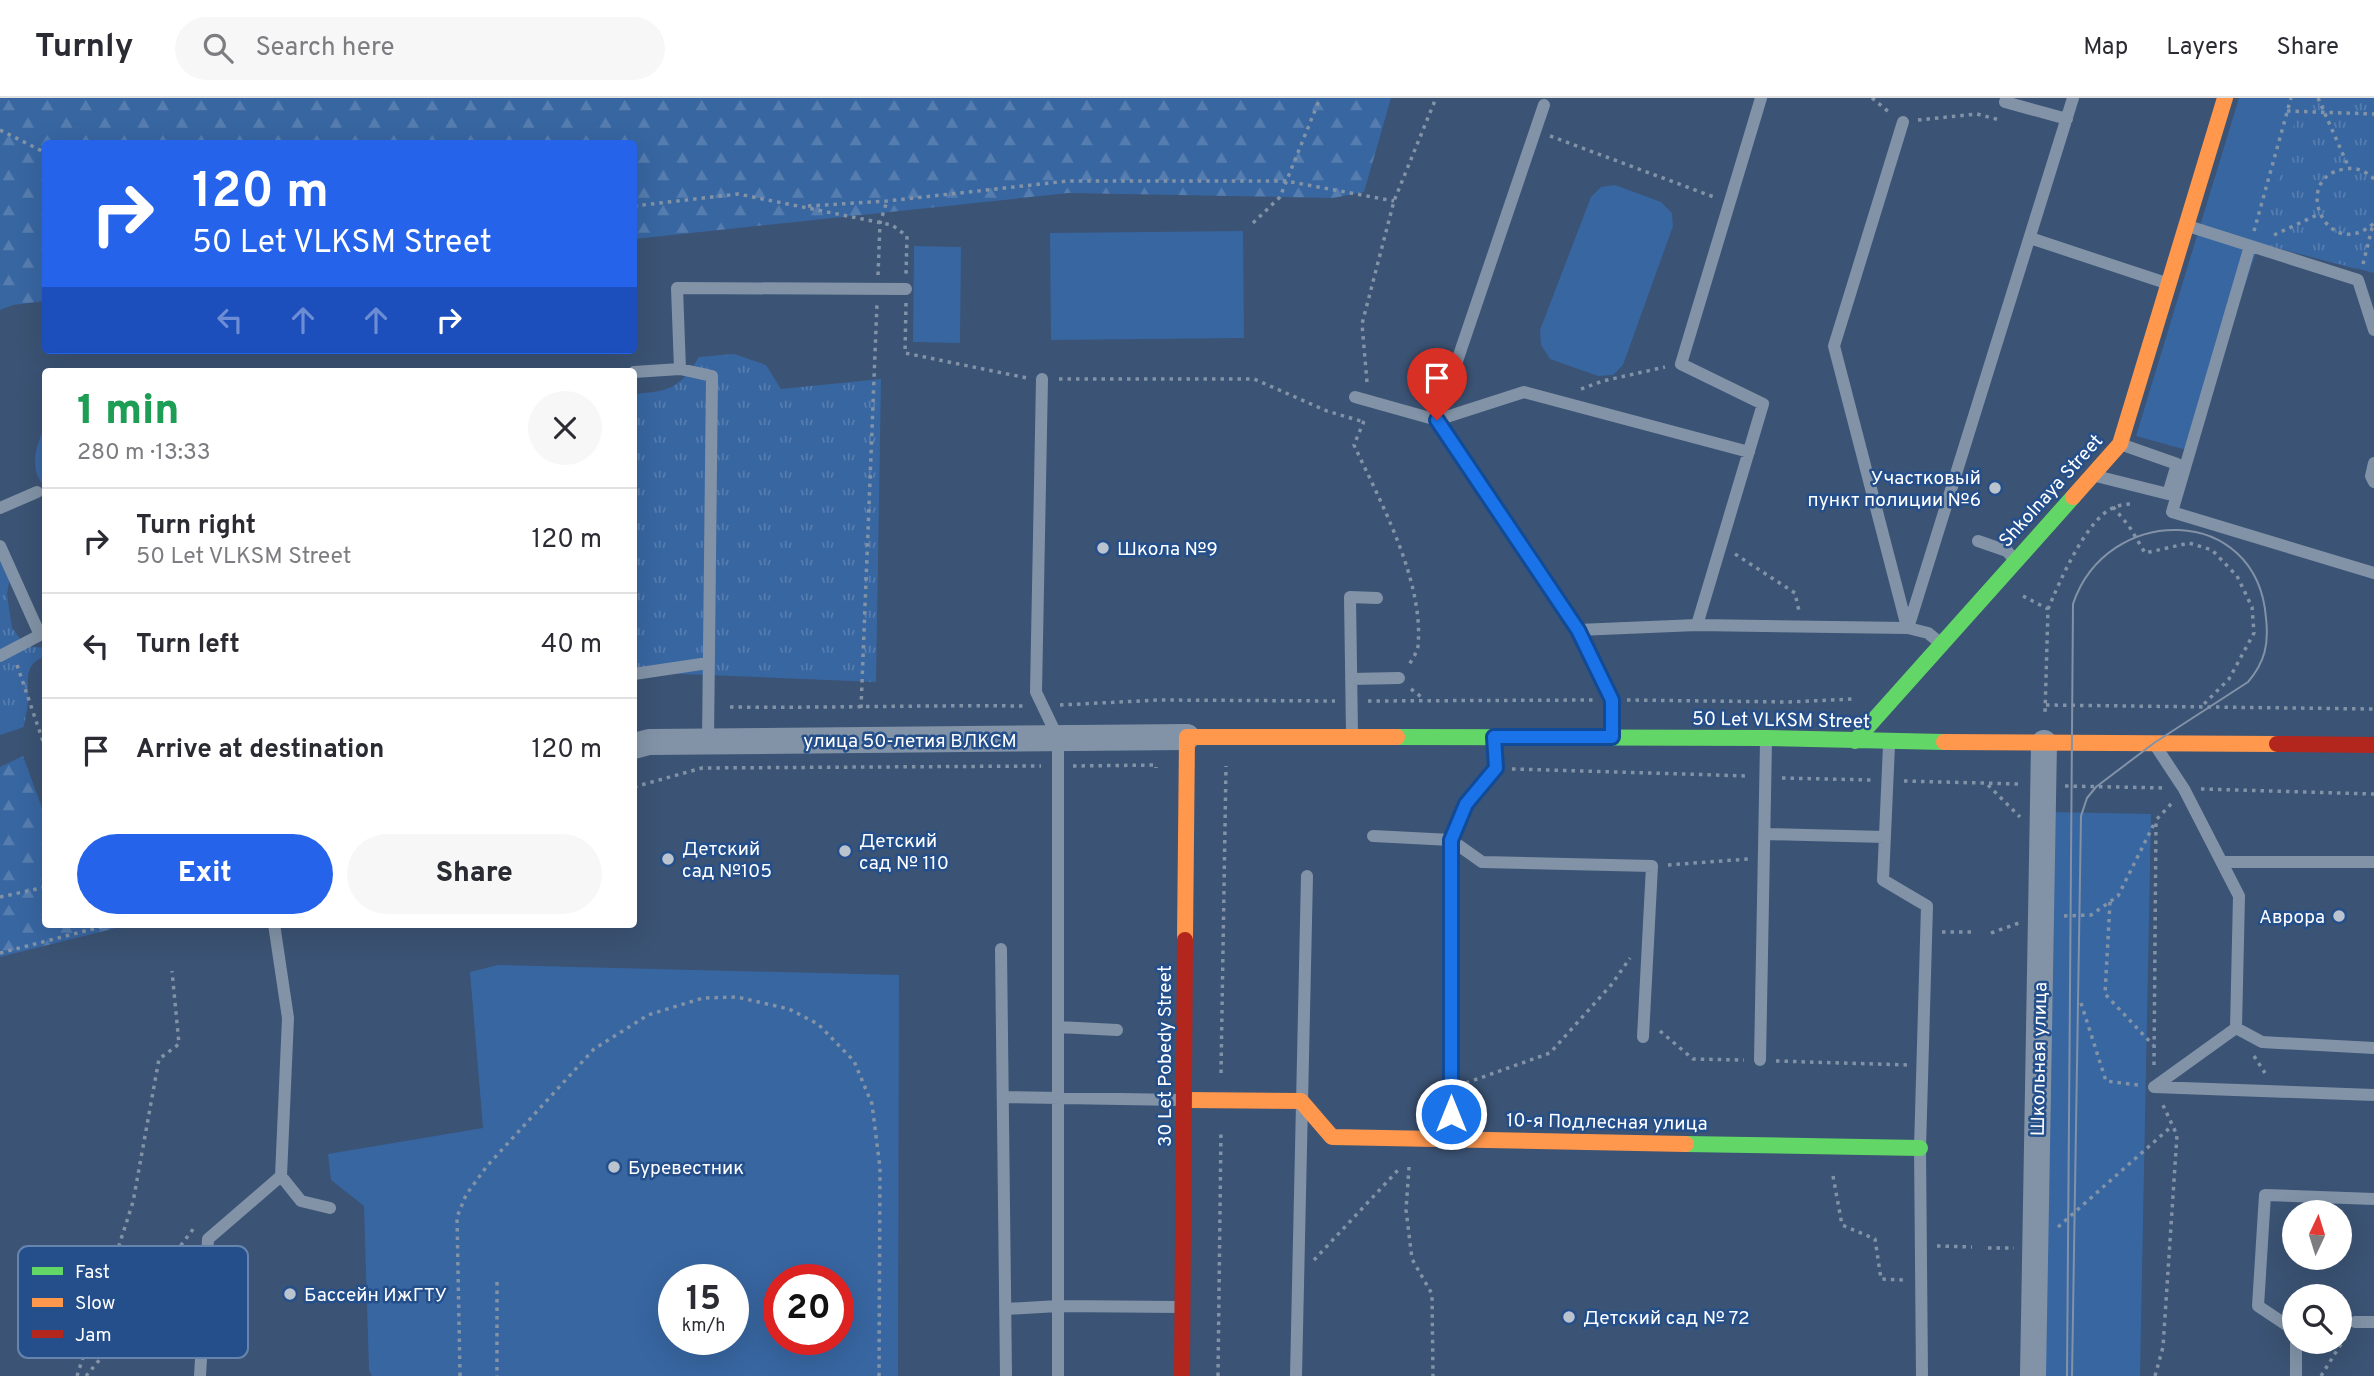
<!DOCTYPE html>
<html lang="en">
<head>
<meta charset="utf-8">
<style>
  :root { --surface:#fff; --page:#f7f7f7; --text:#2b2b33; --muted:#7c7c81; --line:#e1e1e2; --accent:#2563eb }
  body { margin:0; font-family:Overpass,sans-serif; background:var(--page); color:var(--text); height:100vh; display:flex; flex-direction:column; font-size:26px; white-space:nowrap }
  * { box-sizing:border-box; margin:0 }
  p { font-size:23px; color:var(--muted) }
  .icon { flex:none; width:38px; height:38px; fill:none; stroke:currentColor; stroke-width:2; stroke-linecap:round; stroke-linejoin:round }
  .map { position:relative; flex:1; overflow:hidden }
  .side { position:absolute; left:42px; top:270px; width:595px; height:560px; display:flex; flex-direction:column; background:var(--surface); border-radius:7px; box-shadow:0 7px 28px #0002 }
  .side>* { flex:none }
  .hud { position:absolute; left:42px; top:42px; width:595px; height:214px; border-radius:7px; box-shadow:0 7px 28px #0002; background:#2563eb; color:#fff; overflow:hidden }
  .needle { width:46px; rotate:4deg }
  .tools { position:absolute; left:2282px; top:1102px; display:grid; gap:14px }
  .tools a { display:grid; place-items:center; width:70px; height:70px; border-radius:50%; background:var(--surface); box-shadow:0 7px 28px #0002; font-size:35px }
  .speed { position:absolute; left:658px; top:1166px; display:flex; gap:14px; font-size:35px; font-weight:700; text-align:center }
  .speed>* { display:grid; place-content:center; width:91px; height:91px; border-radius:50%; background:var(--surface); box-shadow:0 7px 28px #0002; line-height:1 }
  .speed small { font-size:18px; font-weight:400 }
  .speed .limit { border:10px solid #d22; background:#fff; color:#111 }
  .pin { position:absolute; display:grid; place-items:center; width:60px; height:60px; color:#fff; margin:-72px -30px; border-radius:50% 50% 50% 0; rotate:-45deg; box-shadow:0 0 7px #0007 }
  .pin .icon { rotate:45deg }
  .me { position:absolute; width:77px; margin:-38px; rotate:0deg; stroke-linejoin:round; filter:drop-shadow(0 0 5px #0008) }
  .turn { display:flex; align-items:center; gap:24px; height:147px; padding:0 35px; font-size:32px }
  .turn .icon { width:91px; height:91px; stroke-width:2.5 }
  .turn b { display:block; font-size:49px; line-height:60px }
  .lanes { display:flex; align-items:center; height:66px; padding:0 35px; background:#0003; justify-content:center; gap:35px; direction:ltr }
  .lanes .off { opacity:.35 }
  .round { display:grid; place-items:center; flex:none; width:74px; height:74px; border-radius:37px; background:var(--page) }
  .headline { display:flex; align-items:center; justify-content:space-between; height:119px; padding:0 35px }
  h1 { font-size:42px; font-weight:800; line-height:52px; color:#1e9e55 }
  .button { display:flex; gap:14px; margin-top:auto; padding:14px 35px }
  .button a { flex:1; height:80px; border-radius:42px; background:var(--accent); color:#fff; font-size:28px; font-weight:800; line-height:80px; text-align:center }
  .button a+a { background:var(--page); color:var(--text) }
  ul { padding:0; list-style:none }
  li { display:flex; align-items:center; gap:21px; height:105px; padding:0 35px; border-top:2px solid var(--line) }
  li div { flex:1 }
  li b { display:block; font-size:26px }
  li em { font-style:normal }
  header { display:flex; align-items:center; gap:42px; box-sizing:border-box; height:98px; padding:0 35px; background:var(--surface); border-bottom:2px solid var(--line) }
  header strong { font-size:33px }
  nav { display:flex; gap:38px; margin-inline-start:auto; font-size:24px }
  .search { width:490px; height:63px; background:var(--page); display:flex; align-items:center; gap:18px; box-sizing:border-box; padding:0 24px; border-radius:38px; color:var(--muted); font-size:26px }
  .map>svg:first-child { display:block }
  .green { fill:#3866a1; fill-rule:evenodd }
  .forest { fill:url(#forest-firs) }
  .park { fill:url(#park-tufts) }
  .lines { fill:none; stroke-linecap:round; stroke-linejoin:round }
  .path { stroke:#8293a7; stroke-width:3.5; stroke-dasharray:3.5 5; stroke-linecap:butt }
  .lane { stroke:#8293a7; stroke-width:12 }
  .street { stroke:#8293a7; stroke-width:26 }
  .fast { stroke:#63d668; stroke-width:16 }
  .slow { stroke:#ff974d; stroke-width:16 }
  .jam { stroke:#b3261e; stroke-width:16 }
  .tram { stroke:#8292a7; stroke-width:2 }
  .route-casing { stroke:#114b97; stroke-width:18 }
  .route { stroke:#1a73e8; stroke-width:12 }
  .poi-dot { fill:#bac3ce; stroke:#244f8b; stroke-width:2.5 }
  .labels { text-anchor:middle; stroke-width:5; stroke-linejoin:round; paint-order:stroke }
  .poi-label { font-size:19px; fill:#fff; stroke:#244f8b; text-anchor:start }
  .street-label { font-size:19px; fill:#fff; stroke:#244f8b }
  .key { fill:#244f8b; stroke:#6684ae; stroke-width:2 }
  .key-label { font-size:19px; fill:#fff }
</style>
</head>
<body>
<header>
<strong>Turnly</strong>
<div class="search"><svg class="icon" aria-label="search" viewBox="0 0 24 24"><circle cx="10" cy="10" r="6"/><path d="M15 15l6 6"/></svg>Search here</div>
<nav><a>Map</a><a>Layers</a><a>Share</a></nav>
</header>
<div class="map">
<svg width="2374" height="1278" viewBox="0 0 2374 1278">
  <defs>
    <pattern id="forest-firs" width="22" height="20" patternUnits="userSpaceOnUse" patternTransform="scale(1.75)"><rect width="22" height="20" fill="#3866a1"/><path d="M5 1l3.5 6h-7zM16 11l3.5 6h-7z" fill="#567daf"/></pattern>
    <pattern id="park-tufts" width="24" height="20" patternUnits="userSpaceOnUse" patternTransform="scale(1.75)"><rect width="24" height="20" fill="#3866a1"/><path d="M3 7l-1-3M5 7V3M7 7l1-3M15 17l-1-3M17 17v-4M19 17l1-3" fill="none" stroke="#567daf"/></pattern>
  </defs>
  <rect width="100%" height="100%" fill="#3b5374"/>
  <path class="green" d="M 2239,0 L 2302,0 L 2296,23 L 2356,171 L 2259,145 L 2190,353 L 2136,338 Z
    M 1615,87 L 1661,104 L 1672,115 L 1673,128 L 1623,267 L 1613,277 L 1598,278 L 1550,261 L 1541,247 L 1540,232 L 1591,99 L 1601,89 Z
    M 1243,133 L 1244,240 L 1051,242 L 1050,135 Z
    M 914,148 L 961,149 L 960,245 L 913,244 Z
    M 2051,714 L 2151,716 L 2140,1278 L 2040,1278 Z
    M 498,867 L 899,877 L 898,1278 L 372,1278 L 369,1272 L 364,1108 L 331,1082 L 328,1056 L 483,1030 L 470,874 ZM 674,1181 L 733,1181 L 733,1241 L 674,1241 ZM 779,1181 L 838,1181 L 838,1241 L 779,1241 Z"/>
  <path class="forest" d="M 0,0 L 1391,0 L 1364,94 L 1333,100 L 1069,95 L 634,141 L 634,46 L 46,46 L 45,203 L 13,207 L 0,212 Z
    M 23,658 L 45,718 L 46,826 L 132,826 L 0,859 L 0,669 Z"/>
  <path class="park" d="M 2302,0 L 2374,0 L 2374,175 L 2259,145 Z
    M 734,256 L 766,267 L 781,291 L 881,281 L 876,584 L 634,574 L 634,296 C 670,293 679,291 699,259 Z
    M 45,328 L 45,389 C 28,370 36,349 45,328 Z
    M 0,446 L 11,473 L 7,496 L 12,530 L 26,548 L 46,550 L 45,558 C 23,568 29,580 28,601 C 28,610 25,620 24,629 L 0,637 Z"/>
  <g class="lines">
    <path class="path" d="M 1872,0 L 1889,14
      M 2318,0 L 2349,70
      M 2287,13 L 2374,16
      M 1918,22 L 1977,16 L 2000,22
      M 0,32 L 46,55
      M 1550,38 L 1714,99
      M 2374,81 C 2366,73 2356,69 2345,71 C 2289,79 2327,167 2374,125
      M 634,108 L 738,96 L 892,127 L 907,138 L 906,177
      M 808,108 L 887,103 L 1068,83 L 1286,83 L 1394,103
      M 1253,125 L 1280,99 L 1320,0
      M 2254,133 L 2291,0
      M 2274,137 L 2319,116
      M 2363,166 L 2373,126
      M 878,177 L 880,125 L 887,103
      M 906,205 L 905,255 L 1027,280
      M 1059,281 L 1254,281 L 1327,313 L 1364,324
      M 1367,284 L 1362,226 L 1394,103 L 1436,0
      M 1581,291 L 1603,283 L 1665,269
      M 1364,323 L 1354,347 C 1381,405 1424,483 1418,548 C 1417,555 1412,561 1409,567
      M 2113,409 L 2129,428 L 2145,455 L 2189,445 L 2212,452 L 2237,478 L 2252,509 L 2254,535 L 2229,581 L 2202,608
      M 1735,456 L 1795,495 L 1799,513
      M 2023,498 L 2048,511 L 2045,615
      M 2048,511 C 2059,485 2087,419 2115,409 C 2120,407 2126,406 2131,406
      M 17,567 L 46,652
      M 1411,591 L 1424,601
      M 1627,602 L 1789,604 L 1853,601
      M 1368,603 L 1594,602
      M 1060,607 L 1159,602 L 1335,603
      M 2046,607 L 2374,611
      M 730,609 C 828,610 926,607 1024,608
      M 861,610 L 877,205
      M 1073,668 L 1156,667 L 1156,670
      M 1512,671 L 1749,678
      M 1782,680 L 1872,682
      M 1904,683 L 2019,686
      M 1988,687 L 2020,719
      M 2065,688 L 2166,690
      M 634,689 L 702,670 L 1041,668
      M 2201,691 L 2374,696
      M 1668,767 L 1748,761
      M 0,799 L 46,789
      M 2110,804 L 2105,896 L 2153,947
      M 2064,818 L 2091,817 L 2118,798 L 2155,724
      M 1942,834 L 1974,834
      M 1991,835 L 2019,825
      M 0,855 L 112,826
      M 2081,905 L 2106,983 L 2138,987
      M 1660,933 L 1693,961 L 1744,962
      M 2254,958 L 2265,975
      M 1776,963 L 1908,967
      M 2154,967 L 2156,722 L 2172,705
      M 1221,975 L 1226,668
      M 1466,985 L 1550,955 L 1612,886 L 1630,860
      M 1409,1069 L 1406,1112 L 1412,1161 L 1432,1196 L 1433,1278
      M 1833,1078 L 1842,1127 L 1875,1141 L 1881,1181 L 1904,1182
      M 2058,1129 L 2172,1028
      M 1937,1148 L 1972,1149
      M 1988,1150 L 2014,1150
      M 1314,1162 L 1400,1070
      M 497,1184 L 497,1278
      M 77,1278 L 133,1104 L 159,961 L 179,946 L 172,873
      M 86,1278 L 121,1236 L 150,1188 L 194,1130
      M 460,1278 L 457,1119 L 466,1097 L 487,1068 L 594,951 L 648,917 L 703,900 L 737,899 L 789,911 L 818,926 L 854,963 L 872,1006 L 880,1070 L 879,1278
      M 1218,1278 L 1221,1032
      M 2155,1278 L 2163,1249 L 2177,1037 L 2162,1005
      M 2321,1278 L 2346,1238"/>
    <path class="lane" d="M 2005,4 L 2067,21
      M 1903,24 L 1834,248 L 1907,529
      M 2188,128 L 2358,182 L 2374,232
      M 2030,140 L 2166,185
      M 2250,148 L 2172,414 L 2374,475
      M 680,271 L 712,278 L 708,643
      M 634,274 L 680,271 L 677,190 L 906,191
      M 1042,281 L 1036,594 L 1058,640 L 1058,1278
      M 1355,299 L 1437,322 L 1524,294 L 1749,354
      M 1437,322 L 1578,532 L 1612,602 L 1612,635
      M 1437,322 L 1544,7
      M 2374,365 L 2371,378 L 2374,384
      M 2096,378 L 2168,396 L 2177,366 L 2123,347
      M 0,410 L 37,394
      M 1978,443 L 2007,453 L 2013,460
      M 0,448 L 40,537 L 0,558
      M 1697,527 L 1763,306 L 1681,266 L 1761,0
      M 1908,530 L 2073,0
      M 1578,532 L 1697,527 L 1908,530 L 1928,535 L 1939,544
      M 634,576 L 708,565
      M 1351,581 L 1399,580
      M 1352,635 L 1350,499 L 1377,500
      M 1889,647 L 1883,782 L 1927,808 L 1920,1050 L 1922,1278
      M 1765,736 L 1885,739
      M 1373,738 L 1451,742 L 1482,764 L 1652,768 L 1643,939
      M 2222,764 L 2374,764
      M 274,826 L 288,920 L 281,1078 L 301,1103 L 330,1110
      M 1001,851 L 1006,1278
      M 1058,929 L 1117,932
      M 2236,930 L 2262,944 L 2374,950
      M 1760,962 L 1766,644
      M 2154,989 L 2236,930 L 2239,798 L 2184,691 L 2157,650
      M 2154,989 L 2374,997
      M 1003,999 L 1181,1002
      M 1451,1038 L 1451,742 L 1466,706 L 1496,670 L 1494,643
      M 1006,1211 L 1058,1208 L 1180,1209
      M 2355,1224 L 2374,1224
      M 2294,1232 L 2258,1208 L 2265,1097 L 2374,1101
      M 200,1278 L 208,1141 L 281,1078
      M 1296,1278 L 1307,778
      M 2296,1278 L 2296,1244"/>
    <path class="street" d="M 634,648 L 649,644 L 1187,639
      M 2033,1278 L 2044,645"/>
    <path class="fast" d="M 1397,639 L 1766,640 L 1944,644
      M 1855,643 L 2073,399
      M 1686,1046 L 1920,1050"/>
    <path class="slow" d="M 2073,399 L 2120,346 L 2225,0
      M 1944,644 L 2277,646
      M 1185,842 L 1187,639 L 1397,639
      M 1185,1002 L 1301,1003 L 1332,1039 L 1686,1046"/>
    <path class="jam" d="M 2277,646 L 2374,647
      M 1182,1278 L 1185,842"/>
    <path class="tram" d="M 2067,1278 L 2073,506 C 2107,405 2257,405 2266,520 C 2269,546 2265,564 2248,584 L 2154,645 L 2096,689 L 2087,700 L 2081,718 L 2072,1278"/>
  </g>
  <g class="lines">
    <defs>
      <path id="route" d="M 1437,322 L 1578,532 L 1612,602 L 1612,639 L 1494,639 L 1496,670 L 1466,706 L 1451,742 L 1451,1016"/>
    </defs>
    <use href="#route" class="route-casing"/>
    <use href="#route" class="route"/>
  </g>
  <g class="poi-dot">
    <circle cx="1995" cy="390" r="7"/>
    <circle cx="1103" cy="450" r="7"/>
    <circle cx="845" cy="753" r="7"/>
    <circle cx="668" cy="761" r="7"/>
    <circle cx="2339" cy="818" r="7"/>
    <circle cx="614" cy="1069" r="7"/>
    <circle cx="290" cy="1196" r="7"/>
    <circle cx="1569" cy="1219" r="7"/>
  </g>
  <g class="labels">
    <g class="poi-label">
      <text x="1981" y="386" text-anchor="end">Участковый<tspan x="1981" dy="22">пункт полиции №6</tspan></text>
      <text x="1117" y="457">Школа №9</text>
      <text x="859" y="749">Детский<tspan x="859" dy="22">сад № 110</tspan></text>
      <text x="682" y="757">Детский<tspan x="682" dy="22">сад №105</tspan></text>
      <text x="2325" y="825" text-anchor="end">Аврора</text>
      <text x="628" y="1076">Буревестник</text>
      <text x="304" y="1203">Бассейн ИжГТУ</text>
      <text x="1583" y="1226">Детский сад № 72</text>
    </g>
    <g class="street-label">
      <text transform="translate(2050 392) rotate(-48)" y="7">Shkolnaya Street</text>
      <text transform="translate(1781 621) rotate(1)" y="7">50 Let VLKSM Street</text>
      <text x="910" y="649">улица 50-летия ВЛКСМ</text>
      <text transform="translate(1164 958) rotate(-90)" y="7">30 Let Pobedy Street</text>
      <text transform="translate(2038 961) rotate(-89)" y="7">Школьная улица</text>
      <text transform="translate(1607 1023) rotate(1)" y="7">10-я Подлесная улица</text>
    </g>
  </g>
  <rect x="18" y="1148" width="230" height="112" rx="10" class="key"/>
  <rect x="32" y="1169" width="31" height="8" fill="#63d668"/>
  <rect x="32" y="1200" width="31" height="9" fill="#ff974d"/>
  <rect x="32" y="1232" width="31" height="8" fill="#b3261e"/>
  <g class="key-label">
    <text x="75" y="1180">Fast</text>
    <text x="75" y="1211">Slow</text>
    <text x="75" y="1243">Jam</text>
  </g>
</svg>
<div class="tools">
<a><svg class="needle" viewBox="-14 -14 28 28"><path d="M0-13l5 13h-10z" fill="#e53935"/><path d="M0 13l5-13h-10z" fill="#7c7c81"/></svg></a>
<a><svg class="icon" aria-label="search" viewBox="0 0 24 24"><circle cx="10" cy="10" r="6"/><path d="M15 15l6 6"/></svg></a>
</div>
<div class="speed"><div>15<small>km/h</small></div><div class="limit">20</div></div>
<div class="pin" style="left:1437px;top:322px;background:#d93025"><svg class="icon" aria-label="arrive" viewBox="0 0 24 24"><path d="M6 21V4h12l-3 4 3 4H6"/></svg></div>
<svg class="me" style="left:1451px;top:1016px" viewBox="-20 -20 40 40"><circle r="17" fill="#1a73e8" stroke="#fff" stroke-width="3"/><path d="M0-11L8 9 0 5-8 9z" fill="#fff"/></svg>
<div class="hud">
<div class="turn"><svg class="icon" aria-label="right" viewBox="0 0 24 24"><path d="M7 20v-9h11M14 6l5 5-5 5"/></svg><div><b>120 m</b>50 Let VLKSM Street</div></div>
<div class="lanes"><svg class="icon off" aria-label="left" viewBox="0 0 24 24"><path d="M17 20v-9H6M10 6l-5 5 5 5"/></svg><svg class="icon off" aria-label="ahead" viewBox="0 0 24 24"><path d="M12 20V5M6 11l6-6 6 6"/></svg><svg class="icon off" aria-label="ahead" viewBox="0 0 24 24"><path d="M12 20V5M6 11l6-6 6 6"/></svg><svg class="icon" aria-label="right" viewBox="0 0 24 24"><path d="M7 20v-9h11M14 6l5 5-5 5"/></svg></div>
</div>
<section class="side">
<div class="headline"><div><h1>1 min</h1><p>280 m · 13:33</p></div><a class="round"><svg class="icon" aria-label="close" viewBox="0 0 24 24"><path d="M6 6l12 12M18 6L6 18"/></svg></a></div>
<ul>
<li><svg class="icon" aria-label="right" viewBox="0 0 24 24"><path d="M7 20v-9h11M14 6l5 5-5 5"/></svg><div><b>Turn right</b><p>50 Let VLKSM Street</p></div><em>120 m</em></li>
<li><svg class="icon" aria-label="left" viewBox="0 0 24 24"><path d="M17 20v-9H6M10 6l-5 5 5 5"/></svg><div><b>Turn left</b></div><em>40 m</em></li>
<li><svg class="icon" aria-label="arrive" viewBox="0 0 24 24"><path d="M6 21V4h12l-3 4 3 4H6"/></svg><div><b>Arrive at destination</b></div><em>120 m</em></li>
</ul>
<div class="button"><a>Exit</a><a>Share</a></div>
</section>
</div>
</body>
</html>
